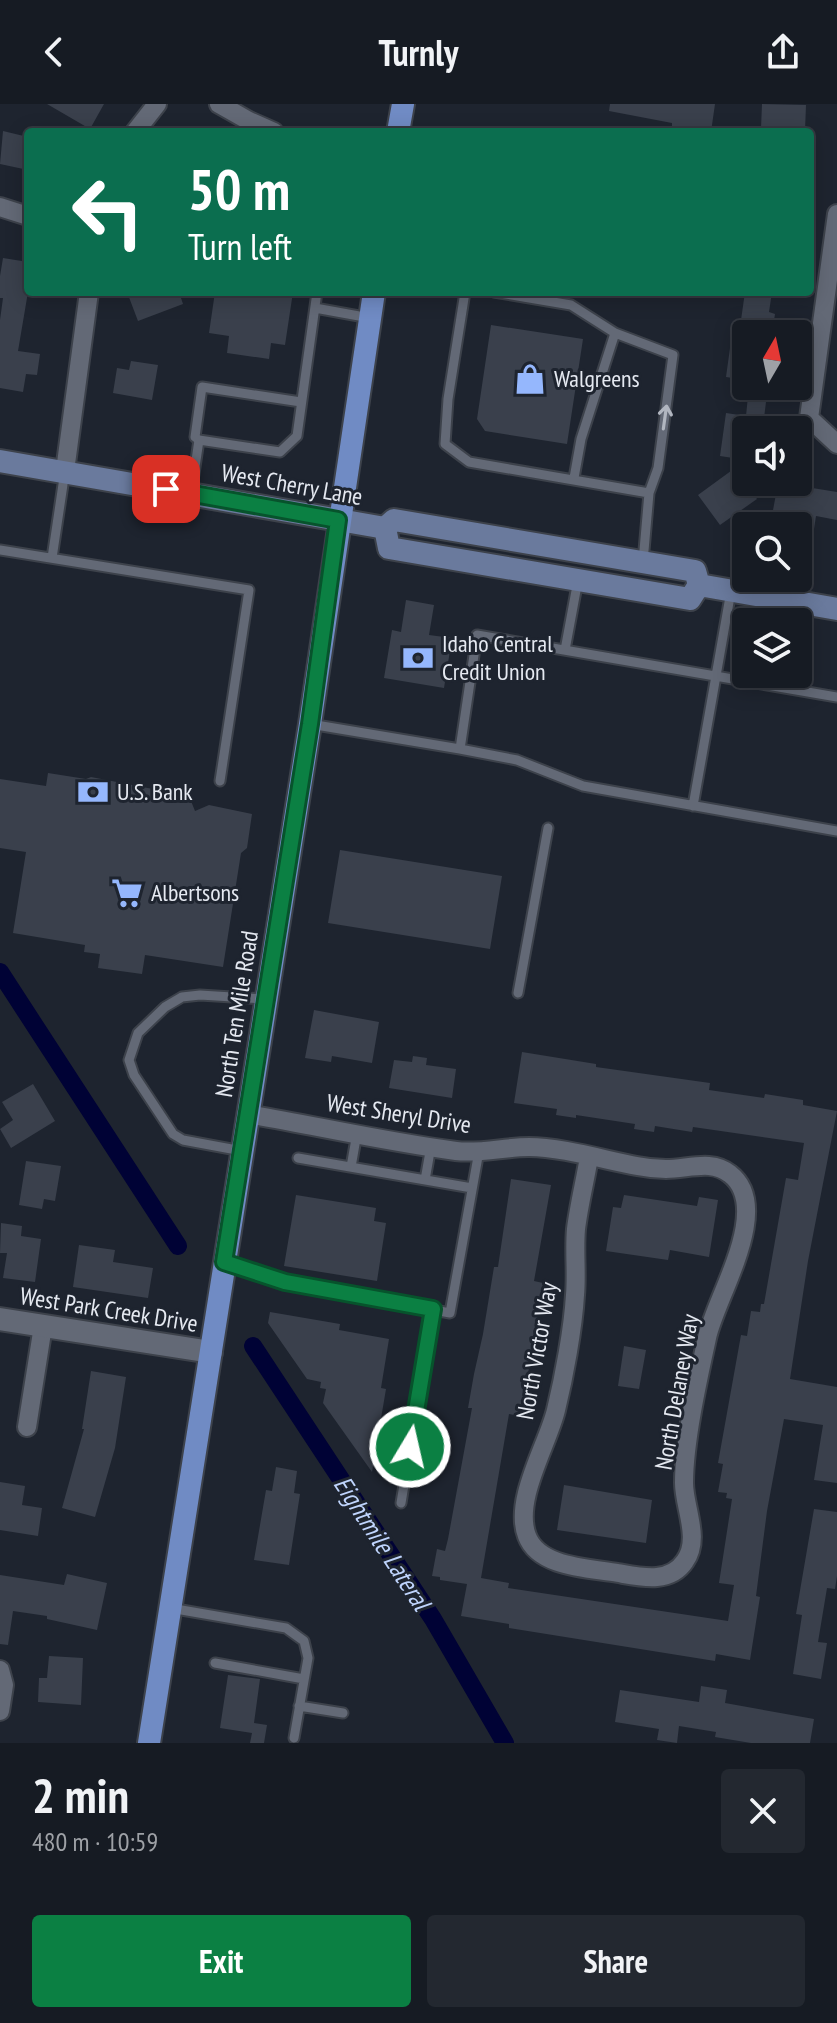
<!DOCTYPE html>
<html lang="en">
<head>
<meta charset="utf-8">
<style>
  :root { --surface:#161b23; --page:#232830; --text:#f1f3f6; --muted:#9ea1a6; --line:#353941; --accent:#0b8043 }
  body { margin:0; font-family:"PT Sans Narrow",sans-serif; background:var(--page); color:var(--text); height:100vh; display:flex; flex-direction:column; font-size:30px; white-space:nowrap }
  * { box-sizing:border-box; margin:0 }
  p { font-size:26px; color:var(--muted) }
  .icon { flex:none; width:44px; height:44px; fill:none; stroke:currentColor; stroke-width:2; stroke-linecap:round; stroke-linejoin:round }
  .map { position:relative; height:1639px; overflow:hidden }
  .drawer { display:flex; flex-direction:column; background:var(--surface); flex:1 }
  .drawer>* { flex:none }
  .hud { position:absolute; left:24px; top:24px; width:790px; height:168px; border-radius:8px; box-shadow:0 4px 20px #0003,0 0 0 2px var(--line); background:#0b6e4f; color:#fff; overflow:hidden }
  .needle { width:52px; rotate:9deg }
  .controls { position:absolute; left:732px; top:216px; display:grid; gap:16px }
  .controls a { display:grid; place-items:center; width:80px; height:80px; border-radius:8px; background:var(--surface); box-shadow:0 4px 20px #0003,0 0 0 2px var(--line); font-size:40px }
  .pin { position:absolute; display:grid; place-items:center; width:68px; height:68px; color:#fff; margin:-34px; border-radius:16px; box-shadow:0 4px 12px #0006 }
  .me { position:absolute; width:88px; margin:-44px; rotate:9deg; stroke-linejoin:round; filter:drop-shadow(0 0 6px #0008) }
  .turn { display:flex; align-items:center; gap:28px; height:168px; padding:0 32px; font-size:36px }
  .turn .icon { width:104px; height:104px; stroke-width:2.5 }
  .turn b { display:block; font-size:56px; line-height:68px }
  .round { display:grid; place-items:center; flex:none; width:84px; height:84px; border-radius:8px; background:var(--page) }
  .head { display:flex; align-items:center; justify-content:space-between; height:136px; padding:0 32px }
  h1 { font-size:48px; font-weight:700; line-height:60px }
  .cta { display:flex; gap:16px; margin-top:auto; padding:16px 32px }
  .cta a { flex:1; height:92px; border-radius:8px; background:var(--accent); color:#fff; font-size:32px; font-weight:700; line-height:92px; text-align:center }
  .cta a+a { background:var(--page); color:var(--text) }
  header { display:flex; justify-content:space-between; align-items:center; height:104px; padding:0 32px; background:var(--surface); font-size:36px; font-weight:700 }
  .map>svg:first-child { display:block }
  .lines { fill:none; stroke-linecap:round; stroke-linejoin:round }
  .canal { stroke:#000235; stroke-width:18 }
  .building { fill:#3a404c }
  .service-casing { stroke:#3d424b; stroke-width:13 }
  .minor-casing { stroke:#3d424b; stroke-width:22 }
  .tertiary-casing { stroke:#3d424b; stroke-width:26 }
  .secondary-casing { stroke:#3d424b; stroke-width:26 }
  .primary-casing { stroke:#3d424b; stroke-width:26 }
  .service { stroke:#636976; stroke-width:9 }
  .minor { stroke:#636976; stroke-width:18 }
  .tertiary { stroke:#636976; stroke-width:22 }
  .secondary { stroke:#6a7a9d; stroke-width:22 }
  .primary { stroke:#708bc4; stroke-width:22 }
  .oneway { stroke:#b1b6c0 }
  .route-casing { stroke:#07532c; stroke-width:20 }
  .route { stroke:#0b8043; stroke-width:14 }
  .labels { text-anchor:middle; stroke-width:6; stroke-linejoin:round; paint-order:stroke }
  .poi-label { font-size:24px; fill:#e5e9f1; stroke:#1e242f; text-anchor:start }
  .street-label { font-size:24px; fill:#e5e9f1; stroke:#1e242f }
  .water-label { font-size:26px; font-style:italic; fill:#bfd4fd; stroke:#1e242f }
</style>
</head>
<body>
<header><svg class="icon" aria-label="back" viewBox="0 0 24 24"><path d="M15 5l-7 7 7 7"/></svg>Turnly<svg class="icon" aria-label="share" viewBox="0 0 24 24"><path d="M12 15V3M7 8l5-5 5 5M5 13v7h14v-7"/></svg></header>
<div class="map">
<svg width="837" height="1639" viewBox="0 0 837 1639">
  <rect width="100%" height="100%" fill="#1e242f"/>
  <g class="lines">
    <path class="canal" d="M 0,868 L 178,1142
      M 253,1242 L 433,1515 L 505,1639"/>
  </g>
  <path class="building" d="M 47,0 L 104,0 L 90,25 Z
    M 610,0 L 715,0 L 711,28 L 687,28 L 672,24 L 672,19 L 609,7 Z
    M 762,0 L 806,1 L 805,27 L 761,24 Z
    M 3,27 L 28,33 L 28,66 L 0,60 Z
    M 3,154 L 28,158 L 28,188 L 18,247 L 40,250 L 37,271 L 26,270 L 23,288 L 0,284 L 0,216 L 3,194 L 0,194 L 0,172 Z
    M 127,188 L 179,188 L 183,200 L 138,217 Z
    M 215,188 L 293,188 L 285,241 L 271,239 L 269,255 L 227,249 L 229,232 L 209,229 Z
    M 745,188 L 772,188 L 769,208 L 775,210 L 772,230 L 739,230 Z
    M 491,221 L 583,235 L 567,340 L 485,327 L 477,315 Z
    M 730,244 L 746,246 L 746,276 L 726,273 Z
    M 131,257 L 158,261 L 152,296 L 113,289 L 117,264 L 129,266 Z
    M 749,282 L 768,282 L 764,314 L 784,317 L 784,326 L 746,326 L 746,356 L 720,352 L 726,309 L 746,312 Z
    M 735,364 L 757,395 L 720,421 L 698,391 Z
    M 800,382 L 837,388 L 837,416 L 816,412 L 814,425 L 771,417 L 776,390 L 798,393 Z
    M 406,496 L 434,501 L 429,531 L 452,534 L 444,584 L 384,574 L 392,526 L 401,528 Z
    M 48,669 L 86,675 L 91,673 L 189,692 L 195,707 L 209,701 L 252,710 L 247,744 L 241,749 L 223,863 L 145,851 L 142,870 L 98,864 L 100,850 L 84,848 L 85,841 L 13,829 L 26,748 L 0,744 L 0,675 L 46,682 Z
    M 340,746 L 502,772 L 490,845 L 328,819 Z
    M 314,906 L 379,918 L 372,959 L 332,952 L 331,958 L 305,954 Z
    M 522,948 L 596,960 L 596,963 L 710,979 L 709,986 L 764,994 L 765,990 L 803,996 L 803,1001 L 837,1007 L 808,1157 L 790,1275 L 837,1283 L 837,1379 L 814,1376 L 823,1321 L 784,1315 L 767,1407 L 756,1492 L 760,1493 L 750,1556 L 716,1550 L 715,1557 L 509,1524 L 509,1520 L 461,1512 L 467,1480 L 440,1476 L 440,1473 L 432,1472 L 437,1445 L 445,1447 L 448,1435 L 472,1304 L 468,1304 L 474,1270 L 483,1230 L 494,1163 L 498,1163 L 511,1075 L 551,1081 L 534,1177 L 543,1179 L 535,1232 L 520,1312 L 509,1310 L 481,1474 L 509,1479 L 508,1484 L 728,1517 L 734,1481 L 719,1479 L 732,1395 L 726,1394 L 727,1389 L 718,1388 L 723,1360 L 718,1359 L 741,1231 L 747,1232 L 751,1207 L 760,1208 L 761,1200 L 764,1200 L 786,1074 L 798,1076 L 804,1039 L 693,1023 L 692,1028 L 655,1022 L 654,1028 L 634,1025 L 635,1020 L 576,1011 L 576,1014 L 556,1011 L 557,1005 L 514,999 Z
    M 413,952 L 427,954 L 426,961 L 456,965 L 452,994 L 389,984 L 394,956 L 412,958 Z
    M 33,980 L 55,1017 L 11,1044 L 0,1025 L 13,1016 L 2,998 Z
    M 26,1057 L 61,1062 L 55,1097 L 44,1095 L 42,1105 L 19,1101 Z
    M 296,1091 L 376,1104 L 374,1117 L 386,1119 L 377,1177 L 284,1162 Z
    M 624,1091 L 697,1102 L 699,1093 L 718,1096 L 709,1153 L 670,1146 L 668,1156 L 606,1147 L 613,1103 L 621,1104 Z
    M 1,1119 L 22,1122 L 21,1132 L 41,1135 L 35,1178 L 3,1174 L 7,1149 L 0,1149 Z
    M 79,1141 L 115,1146 L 113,1158 L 153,1164 L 148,1194 L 73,1183 Z
    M 270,1208 L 340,1220 L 339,1226 L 389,1235 L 381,1284 L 386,1285 L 372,1368 L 323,1299 L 326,1285 L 320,1284 L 321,1278 L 307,1275 L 268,1219 Z
    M 624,1242 L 646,1246 L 639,1285 L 618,1282 Z
    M 91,1267 L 126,1273 L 115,1344 L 95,1413 L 62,1404 L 84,1325 L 82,1325 Z
    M 276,1363 L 297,1367 L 294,1389 L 300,1390 L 289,1461 L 254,1456 L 266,1386 L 272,1387 Z
    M 0,1378 L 25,1382 L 22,1401 L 42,1404 L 38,1432 L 0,1426 Z
    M 564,1381 L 652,1396 L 646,1439 L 557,1426 Z
    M 814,1405 L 837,1408 L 837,1472 L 835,1485 L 827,1484 L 818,1538 L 827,1539 L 821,1575 L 793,1570 L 802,1511 L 796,1510 Z
    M 67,1470 L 107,1479 L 97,1526 L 47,1515 L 47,1512 L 13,1507 L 8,1541 L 0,1540 L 0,1471 L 64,1481 Z
    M 49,1552 L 83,1554 L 81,1601 L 38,1598 L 39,1574 L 47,1574 Z
    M 228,1571 L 260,1575 L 254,1619 L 267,1621 L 264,1639 L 250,1639 L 252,1629 L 220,1624 Z
    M 701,1582 L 727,1586 L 725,1599 L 814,1615 L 810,1639 L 751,1639 L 715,1633 L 716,1628 L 679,1622 L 677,1639 L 657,1636 L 659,1625 L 615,1618 L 620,1586 L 699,1598 Z"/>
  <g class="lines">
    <defs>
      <path id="service" d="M 465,188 L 448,295 L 445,340 L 469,358 L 649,389 L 643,458
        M 494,188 L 571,201 L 615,229 L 673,251 L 658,364 L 649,389
        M 315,204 L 370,214
        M 199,336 L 280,348 L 297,332 L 317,188
        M 574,374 L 581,335 L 615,229
        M 191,390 L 199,336 L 195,333 L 202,283 L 301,298
        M 0,446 L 249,486 L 220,677
        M 52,454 L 65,367
        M 565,546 L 578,476
        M 310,620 L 460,645 L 477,531 L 837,593
        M 460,645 L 517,656 L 583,682 L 837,727
        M 693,702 L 731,487
        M 518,889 L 548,724
        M 242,1047 L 183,1036 L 173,1030 L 134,971 L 129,956 L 138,929 L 165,903 L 182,893 L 200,891 L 266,895
        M 298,1054 L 472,1084
        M 351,1063 L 357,1029
        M 425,1076 L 431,1042
        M 224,1158 L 285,1178 L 450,1209 L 479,1047
        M 401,1399 L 433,1205
        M 170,1504 L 286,1524 L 304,1537 L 308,1554 L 294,1634
        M 215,1559 L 304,1575
        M 299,1602 L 343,1609"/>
      <path id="minor" d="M 219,0 L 249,17 L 274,28
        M 135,28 L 157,0
        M 0,103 L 28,112
        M 837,110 L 809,314 L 837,340
        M 65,367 L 89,188
        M 248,1010 C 317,1022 387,1038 456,1047 C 480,1050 505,1043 529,1043 C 561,1043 605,1056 637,1062 C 647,1064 657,1065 666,1065 C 688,1065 712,1055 730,1070 C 774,1104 715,1194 707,1234 C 698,1275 684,1338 684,1379 C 684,1403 701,1435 685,1457 C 670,1480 641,1473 618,1469 C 590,1464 539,1464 527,1432 C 513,1396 548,1340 556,1306 C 564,1273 573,1225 575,1191 C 577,1169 574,1147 576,1125 C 579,1101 585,1077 589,1053
        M 27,1323 L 43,1222
        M 0,1566 L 4,1581 L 0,1607"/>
      <path id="tertiary" d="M 0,1215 L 211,1248"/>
      <path id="secondary" d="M 0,357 L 385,424
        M 394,416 L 695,467 L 699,481 L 690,495 L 389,444 L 385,424 Z
        M 699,481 L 837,505"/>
      <path id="primary" d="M 398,28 L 403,0
        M 149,1639 L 310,620 L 374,188"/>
    </defs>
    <use href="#service" class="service-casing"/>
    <use href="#minor" class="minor-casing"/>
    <use href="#tertiary" class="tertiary-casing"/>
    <use href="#secondary" class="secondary-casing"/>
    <use href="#primary" class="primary-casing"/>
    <use href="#service" class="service"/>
    <use href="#minor" class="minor"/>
    <use href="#tertiary" class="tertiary"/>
    <use href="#secondary" class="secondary"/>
    <use href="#primary" class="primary"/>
  </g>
  <defs><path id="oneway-shaft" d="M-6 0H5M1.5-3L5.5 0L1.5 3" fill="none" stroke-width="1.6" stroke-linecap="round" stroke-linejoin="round" transform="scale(2)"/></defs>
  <use class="oneway" href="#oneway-shaft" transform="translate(665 313) rotate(-82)"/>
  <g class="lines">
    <defs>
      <path id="route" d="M 166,385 L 338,416 L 310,620 L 224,1158 L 285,1178 L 433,1205 L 410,1343"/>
    </defs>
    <use href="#route" class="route-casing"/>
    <use href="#route" class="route"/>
  </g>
  <defs>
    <symbol id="shop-bare" viewBox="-9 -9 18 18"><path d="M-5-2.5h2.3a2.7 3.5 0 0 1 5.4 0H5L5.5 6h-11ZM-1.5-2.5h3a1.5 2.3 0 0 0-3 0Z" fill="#95b7fd" stroke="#1e242f" stroke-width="2.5" paint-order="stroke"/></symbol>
    <symbol id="bank-bare" viewBox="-9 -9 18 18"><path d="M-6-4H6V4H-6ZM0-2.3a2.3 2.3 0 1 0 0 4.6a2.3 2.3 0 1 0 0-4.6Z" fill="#95b7fd" stroke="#1e242f" stroke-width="2.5" paint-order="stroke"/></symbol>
    <symbol id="supermarket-bare" viewBox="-9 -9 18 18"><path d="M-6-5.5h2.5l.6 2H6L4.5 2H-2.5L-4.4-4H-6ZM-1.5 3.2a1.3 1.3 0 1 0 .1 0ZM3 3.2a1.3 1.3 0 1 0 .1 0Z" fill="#95b7fd" stroke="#1e242f" stroke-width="2.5" paint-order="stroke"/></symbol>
  </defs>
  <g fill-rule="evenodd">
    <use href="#shop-bare" x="508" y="253" width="44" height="44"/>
    <use href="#bank-bare" x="396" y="532" width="44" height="44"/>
    <use href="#bank-bare" x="71" y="666" width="44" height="44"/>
    <use href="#supermarket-bare" x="105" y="767" width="44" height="44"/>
  </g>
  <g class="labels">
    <g class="poi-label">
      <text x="554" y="283">Walgreens</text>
      <text x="442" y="548">Idaho Central<tspan x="442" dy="28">Credit Union</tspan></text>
      <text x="117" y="696">U.S. Bank</text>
      <text x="151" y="797">Albertsons</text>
    </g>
    <g class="street-label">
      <text transform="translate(292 381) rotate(10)" y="8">West Cherry Lane</text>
      <text transform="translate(237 910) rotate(-81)" y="8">North Ten Mile Road</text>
      <text transform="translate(399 1010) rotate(9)" y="8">West Sheryl Drive</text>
      <text transform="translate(109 1206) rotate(9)" y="8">West Park Creek Drive</text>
      <text transform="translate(537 1247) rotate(-80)" y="8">North Victor Way</text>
      <text transform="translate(677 1288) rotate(-80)" y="8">North Delaney Way</text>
    </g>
    <g class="water-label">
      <text transform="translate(382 1439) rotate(57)" y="9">Eightmile Lateral</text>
    </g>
  </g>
</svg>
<div class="controls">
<a><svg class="needle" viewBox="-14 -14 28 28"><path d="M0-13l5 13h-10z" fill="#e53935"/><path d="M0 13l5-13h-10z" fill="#9ea1a6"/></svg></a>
<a><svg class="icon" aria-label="sound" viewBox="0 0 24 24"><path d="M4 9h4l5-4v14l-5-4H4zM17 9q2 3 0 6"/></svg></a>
<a><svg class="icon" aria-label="search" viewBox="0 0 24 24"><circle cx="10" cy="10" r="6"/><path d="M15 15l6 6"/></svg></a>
<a><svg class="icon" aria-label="layers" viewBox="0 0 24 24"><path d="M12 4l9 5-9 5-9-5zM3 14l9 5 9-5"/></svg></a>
</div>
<div class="pin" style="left:166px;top:385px;background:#d93025"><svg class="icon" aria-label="arrive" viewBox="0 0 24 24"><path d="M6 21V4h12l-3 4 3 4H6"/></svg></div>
<svg class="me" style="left:410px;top:1343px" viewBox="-20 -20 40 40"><circle r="17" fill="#0b8043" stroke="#fff" stroke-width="3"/><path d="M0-11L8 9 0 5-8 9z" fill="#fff"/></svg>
<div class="hud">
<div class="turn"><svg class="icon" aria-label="left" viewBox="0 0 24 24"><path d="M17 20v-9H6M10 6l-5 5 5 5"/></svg><div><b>50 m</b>Turn left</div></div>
</div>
</div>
<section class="drawer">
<div class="head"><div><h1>2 min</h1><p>480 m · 10:59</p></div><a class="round"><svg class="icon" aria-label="close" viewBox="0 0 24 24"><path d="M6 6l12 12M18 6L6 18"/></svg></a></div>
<div class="cta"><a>Exit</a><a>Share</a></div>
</section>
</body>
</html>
